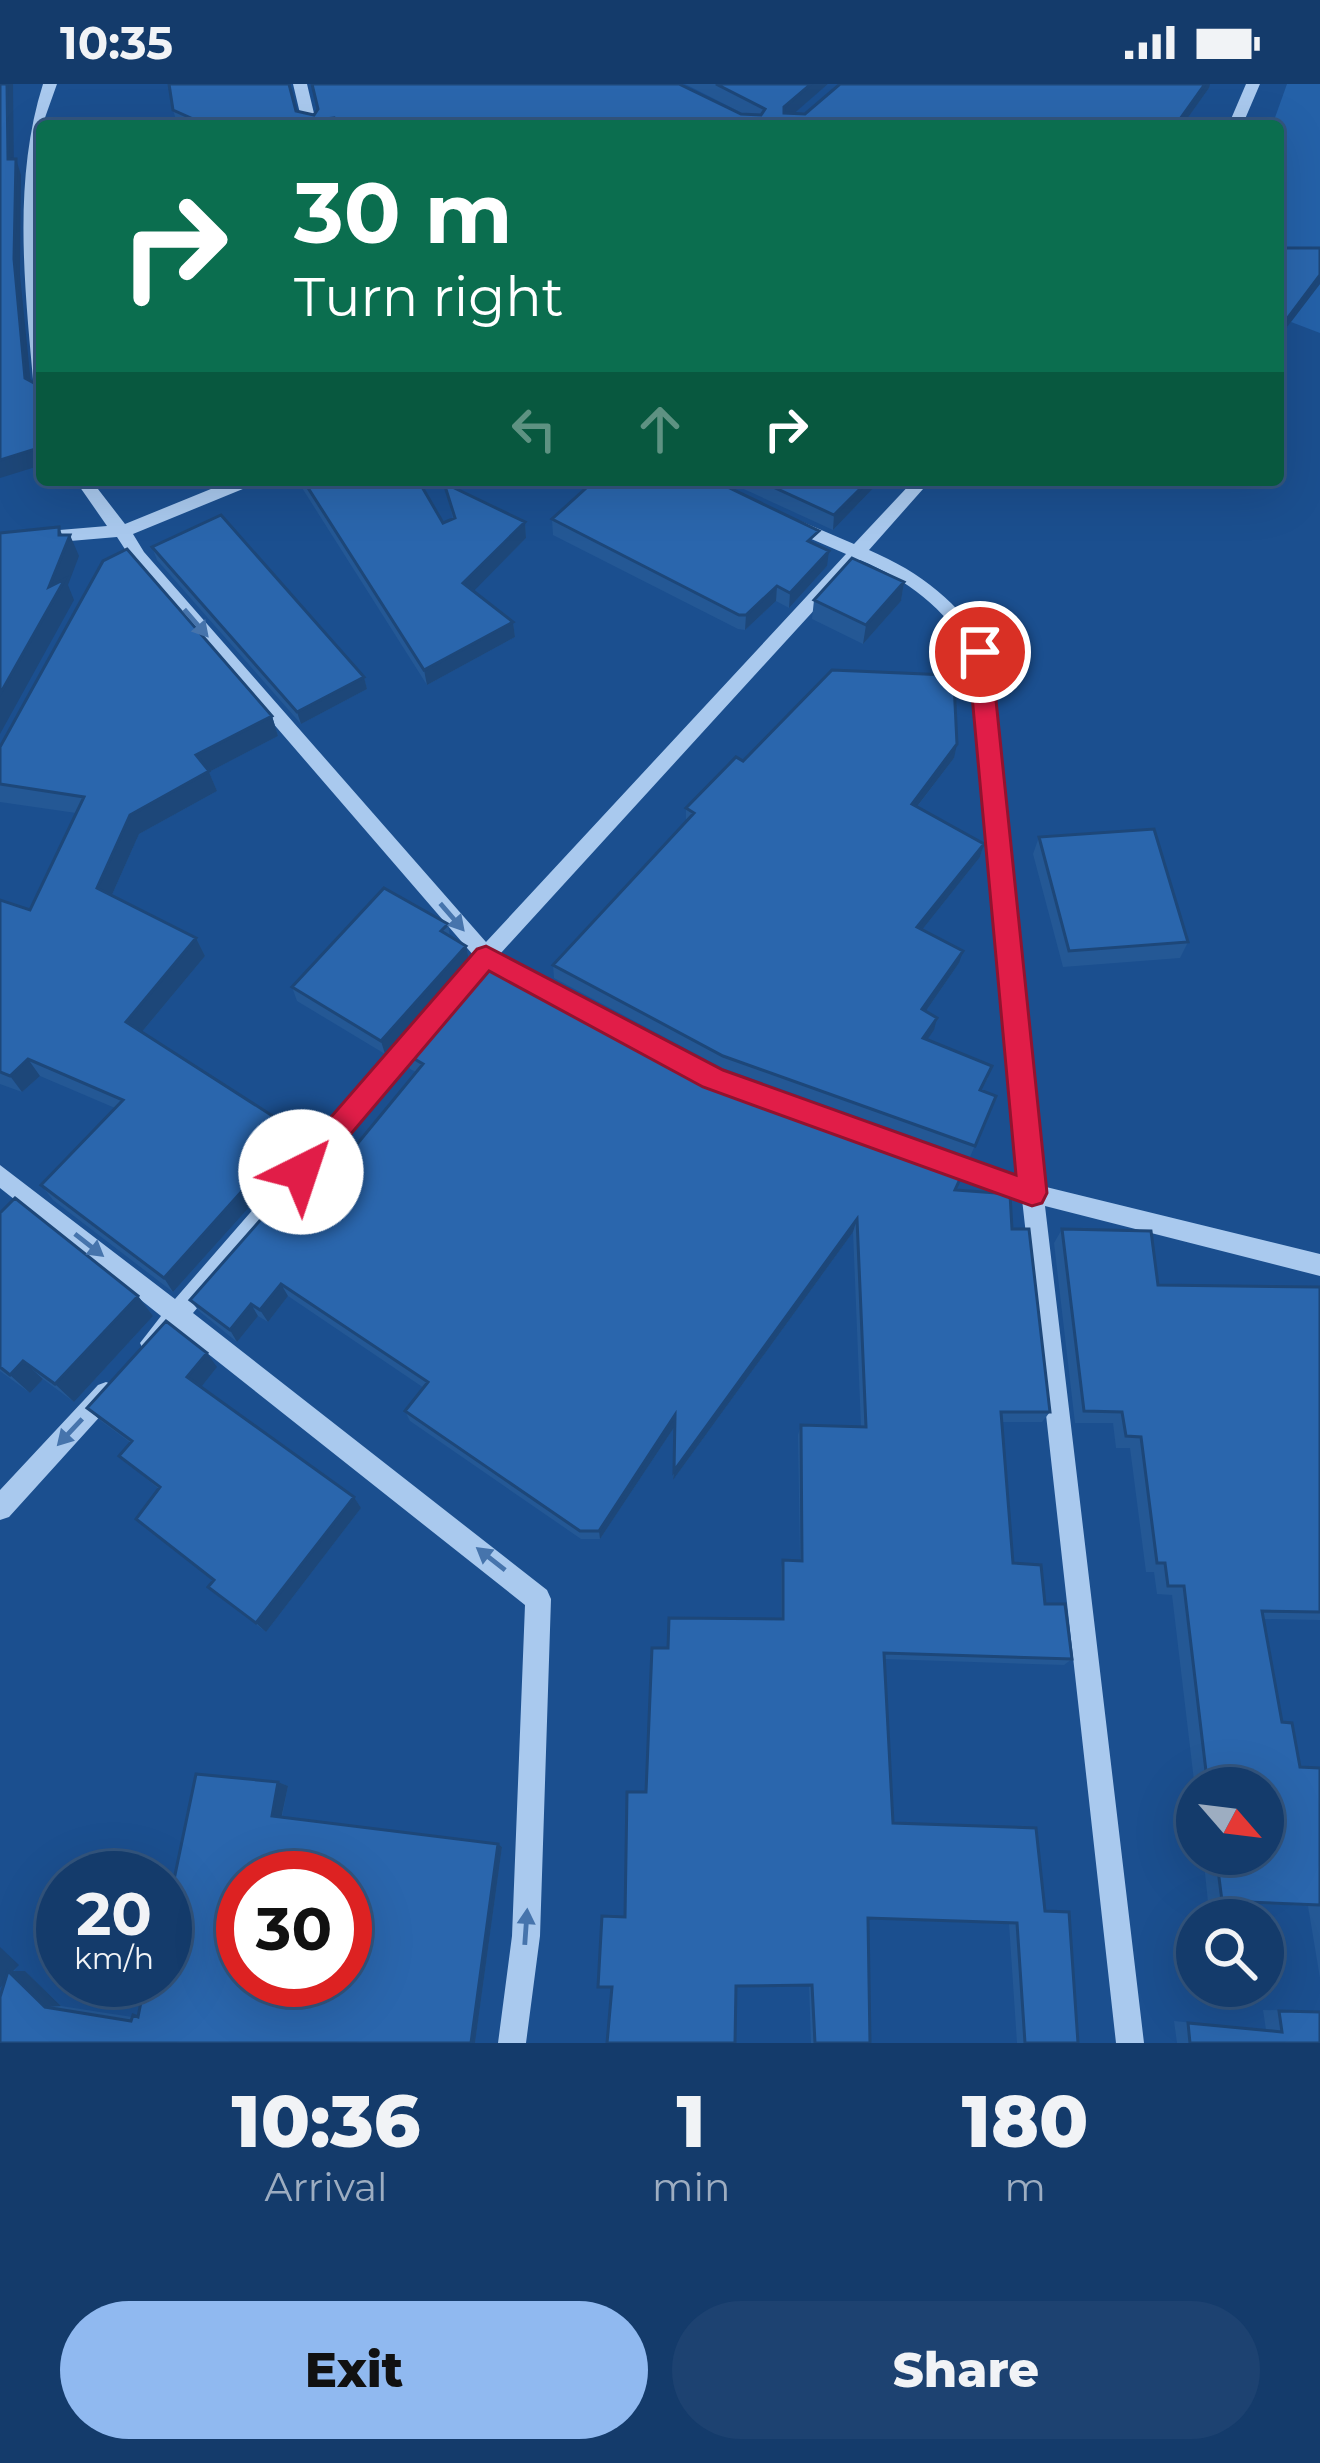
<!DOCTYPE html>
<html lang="en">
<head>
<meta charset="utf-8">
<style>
  :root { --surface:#143b6b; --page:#1d4271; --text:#f1f3f6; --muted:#9dadc1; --line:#33557e; --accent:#90b9f0 }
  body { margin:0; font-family:Montserrat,sans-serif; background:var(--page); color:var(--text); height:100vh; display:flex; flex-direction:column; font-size:45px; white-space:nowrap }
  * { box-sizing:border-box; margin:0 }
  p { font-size:39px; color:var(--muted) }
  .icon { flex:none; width:66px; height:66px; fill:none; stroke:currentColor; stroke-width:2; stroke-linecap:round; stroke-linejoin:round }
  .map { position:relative; height:1959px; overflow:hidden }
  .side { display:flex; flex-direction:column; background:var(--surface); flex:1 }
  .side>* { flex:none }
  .banner { position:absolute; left:36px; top:36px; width:1248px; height:366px; border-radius:12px; box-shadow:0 12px 48px #0002,0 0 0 3px var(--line); background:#0b6e4f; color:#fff; overflow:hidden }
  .needle { width:78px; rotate:118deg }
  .tools { position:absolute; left:1176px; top:1683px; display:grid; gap:24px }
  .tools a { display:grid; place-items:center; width:108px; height:108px; border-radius:50%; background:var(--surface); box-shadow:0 12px 48px #0002,0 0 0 3px var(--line); font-size:60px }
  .speed { position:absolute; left:36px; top:1767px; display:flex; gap:24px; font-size:60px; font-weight:700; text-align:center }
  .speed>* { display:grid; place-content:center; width:156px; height:156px; border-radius:50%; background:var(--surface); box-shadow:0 12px 48px #0002,0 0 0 3px var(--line); line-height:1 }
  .speed small { font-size:30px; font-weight:400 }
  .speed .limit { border:18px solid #d22; background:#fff; color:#111 }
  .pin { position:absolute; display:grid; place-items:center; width:102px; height:102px; color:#fff; margin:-51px; border:6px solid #fff; border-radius:50%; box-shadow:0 3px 12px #0007 }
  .me { position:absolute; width:132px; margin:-66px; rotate:41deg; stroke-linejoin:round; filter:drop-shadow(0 0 9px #0008) }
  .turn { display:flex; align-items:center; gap:42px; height:252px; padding:0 60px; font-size:54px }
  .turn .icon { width:156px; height:156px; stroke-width:2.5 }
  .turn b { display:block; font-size:84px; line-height:102px }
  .lanes { display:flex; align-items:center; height:114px; padding:0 60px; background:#0003; justify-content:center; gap:60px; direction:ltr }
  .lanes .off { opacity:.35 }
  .eta { display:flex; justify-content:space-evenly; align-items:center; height:204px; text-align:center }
  .eta b { font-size:72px; font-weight:800; line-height:84px }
  .button { display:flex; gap:24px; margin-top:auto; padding:24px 60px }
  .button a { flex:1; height:138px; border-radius:72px; background:var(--accent); color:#111; font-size:48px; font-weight:800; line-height:138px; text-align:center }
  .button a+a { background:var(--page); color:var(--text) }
  .status { display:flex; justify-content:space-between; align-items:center; height:84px; padding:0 60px; background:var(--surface); direction:ltr }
  .status svg { height:33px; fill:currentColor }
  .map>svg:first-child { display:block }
  .green { fill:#2461a8 }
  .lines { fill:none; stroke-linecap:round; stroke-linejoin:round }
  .minor { fill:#a9c9ee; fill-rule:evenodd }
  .wall { fill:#245895 }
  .shaded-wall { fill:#1d4779 }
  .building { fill:#2a66ad; stroke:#1d4779; stroke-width:3; fill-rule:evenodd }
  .oneway { fill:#4674ac }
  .route { fill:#e11d48; stroke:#92132f; stroke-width:3 }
</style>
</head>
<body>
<div class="status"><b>10:35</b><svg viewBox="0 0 49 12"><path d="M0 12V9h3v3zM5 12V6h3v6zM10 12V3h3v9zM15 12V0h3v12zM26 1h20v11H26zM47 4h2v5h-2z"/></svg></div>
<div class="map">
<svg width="1320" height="1959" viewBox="0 0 1320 1959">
  <rect width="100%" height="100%" fill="#1b4f8f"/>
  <path class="green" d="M 1287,0 L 1320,0 L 1320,249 L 1278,233 L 1278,42 L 1272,42 Z"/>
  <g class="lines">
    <path class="minor" d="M 43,0 L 57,0 L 42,42 L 36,173 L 42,229 L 42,311 L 34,306 C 25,205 12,98 43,0 Z
      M 293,0 L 307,0 L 317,42 L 303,42 Z
      M 1246,0 L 1260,0 L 1242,42 L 1228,42 Z
      M 75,396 L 91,396 L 125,440 L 233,396 L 257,396 L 255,400 L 133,450 L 144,468 L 486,858 L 846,470 L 786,444 L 786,436 L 798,436 L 854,460 L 914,396 L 931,396 L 869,466 C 922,489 959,518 989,568 L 1042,1102 L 1320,1170 L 1320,1192 L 1045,1122 L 1144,1959 L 1116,1959 L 1022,1115 L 931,1083 L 928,1076 L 931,1069 L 939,1066 L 1020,1095 L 971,568 C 944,524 908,496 860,476 L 500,870 L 742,995 L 746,1002 L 742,1009 L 735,1011 L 728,1009 L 489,883 L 193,1229 L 547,1506 L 551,1515 L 540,1852 L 526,1959 L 498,1959 L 512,1852 L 525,1521 L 178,1246 L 160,1267 L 152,1270 L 144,1267 L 140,1259 L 161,1232 L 0,1104 L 0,1081 L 175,1215 L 474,872 L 132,476 L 117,453 L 0,463 L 0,451 L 107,442 Z
      M 106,1298 L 114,1301 L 118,1309 L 114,1317 L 9,1433 L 0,1436 L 0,1406 L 98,1301 Z"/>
  </g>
  <path class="wall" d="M 311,0 L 679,0 L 744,30 L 685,0 L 828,0 L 794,29 L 1209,4 L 1182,42 L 178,42 L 173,26 L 296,27 L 314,31 L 318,26 Z
    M 1278,164 L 1320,164 L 1320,200 L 1278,255 Z
    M 297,396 L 418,396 L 443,439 L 453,435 L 444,399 L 525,438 L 526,454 L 473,507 L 513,538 L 515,553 L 427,601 Z
    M 724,396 L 881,396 L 833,446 Z
    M 552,435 L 817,461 L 827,482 L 789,524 L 776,517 L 745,546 L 738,545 L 553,451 Z
    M 152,463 L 364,593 L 367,605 L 301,640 L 157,476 Z
    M 904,498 L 901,517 L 863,560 L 812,535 L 814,516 Z
    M 272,632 L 278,652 L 209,688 L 217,707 L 139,750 L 112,811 L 196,854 L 205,872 L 142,948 L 296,1047 L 303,1063 L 173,1208 L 53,1116 L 41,1101 L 115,1024 L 40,992 L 22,1008 L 0,1000 L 0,816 L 30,826 L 76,729 L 0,718 L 0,663 Z
    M 954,674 L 917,723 L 984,760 L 980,773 L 922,846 L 959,879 L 926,927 L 934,946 L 927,955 L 988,994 L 981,1006 L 996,1012 L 970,1073 L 722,984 L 554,894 L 553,881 L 686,738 L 686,724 L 743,677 Z
    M 1039,753 L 1188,858 L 1180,874 L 1063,883 L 1033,770 Z
    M 448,840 L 450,853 L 466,862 L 469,876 L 385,970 L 297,917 L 292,903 Z
    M 406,970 L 705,991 L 956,1106 L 1012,1145 L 1050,1328 L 1042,1338 L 1002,1338 L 1013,1479 L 1045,1520 L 1072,1575 L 1064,1581 L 884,1575 L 893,1739 L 1045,1827 L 1078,1959 L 1017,1959 L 1009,1840 L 868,1835 L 870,1959 L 811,1959 L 809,1901 L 625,1833 L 668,1564 L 781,1535 L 781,1484 L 783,1476 L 800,1476 L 798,1351 L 801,1341 L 861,1343 L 853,1148 L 673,1396 L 675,1342 L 600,1455 L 581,1455 L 410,1337 L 405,1327 L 424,1304 L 288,1212 L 268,1238 L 258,1232 L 237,1258 L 199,1227 L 190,1216 L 336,1074 L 353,1065 L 416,988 L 410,985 Z
    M 0,1129 L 138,1212 L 153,1232 L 74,1318 L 43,1295 L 30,1309 L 0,1287 Z
    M 1062,1145 L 1158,1201 L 1320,1203 L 1320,1536 L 1263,1535 L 1282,1638 L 1300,1683 L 1320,1684 L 1320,1894 L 1308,1822 L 1208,1818 L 1203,1770 L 1263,1770 L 1263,1704 L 1197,1704 L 1197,1722 L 1172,1511 L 1157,1510 L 1154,1488 L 1146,1488 L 1130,1364 L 1116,1364 L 1113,1339 L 1075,1339 L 1054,1159 Z
    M 217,1283 L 201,1303 L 354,1413 L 361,1424 L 266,1548 L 208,1503 L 214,1496 L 159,1405 L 119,1372 L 131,1359 L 101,1337 L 87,1324 Z
    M 278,1698 L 288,1702 L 282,1733 L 498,1760 L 502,1763 L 475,1959 L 0,1959 L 5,1898 L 19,1881 L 13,1887 L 25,1887 L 61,1922 L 132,1933 L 138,1931 L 142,1913 L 150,1912 Z
    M 1263,1926 L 1320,1927 L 1320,1959 L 1177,1959 L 1174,1937 L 1266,1946 Z"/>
  <path class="shaded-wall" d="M 7,0 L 13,0 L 14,91 L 8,75 Z
    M 811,0 L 828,0 L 783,39 L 784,23 Z
    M 1205,0 L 1210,0 L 1209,4 L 1182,42 L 1175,42 Z
    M 334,34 L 335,42 L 271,42 Z
    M 16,75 L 21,91 L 20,191 L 32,310 L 25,294 L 14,175 Z
    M 1320,191 L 1320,200 L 1278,255 L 1284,239 Z
    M 42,363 L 42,381 L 0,394 L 0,376 Z
    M 869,396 L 881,396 L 833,446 L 834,431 Z
    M 525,438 L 526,454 L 466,515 L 463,499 Z
    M 59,443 L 66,461 L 70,451 L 79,472 L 68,501 L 74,516 L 0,650 L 0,610 L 49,503 Z
    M 829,467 L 827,482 L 789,524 L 790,509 Z
    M 904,498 L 901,517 L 863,560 L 866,541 Z
    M 777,502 L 776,517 L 745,546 L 746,531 Z
    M 513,538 L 515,553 L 427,601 L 424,586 Z
    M 364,593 L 367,605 L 301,640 L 297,628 Z
    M 272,632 L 278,652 L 209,688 L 217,707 L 139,750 L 107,822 L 97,804 L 130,731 L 196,671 Z
    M 957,660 L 954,674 L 909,733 L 912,720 Z
    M 984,760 L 980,773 L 914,856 L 917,843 Z
    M 196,854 L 205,872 L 136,955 L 126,938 Z
    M 466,862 L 469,876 L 385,970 L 381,957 Z
    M 963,867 L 959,879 L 919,937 L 922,925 Z
    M 937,934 L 934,946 L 920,966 L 923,954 Z
    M 28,975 L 40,992 L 22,1008 L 10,992 Z
    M 296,1047 L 303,1063 L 173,1208 L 164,1194 Z
    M 857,1135 L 853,1148 L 673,1396 L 674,1387 Z
    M 281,1200 L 288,1212 L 268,1238 L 260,1226 Z
    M 138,1212 L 153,1232 L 74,1318 L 55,1300 Z
    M 251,1220 L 258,1232 L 237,1258 L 230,1246 Z
    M 207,1269 L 217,1283 L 198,1307 L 187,1293 Z
    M 23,1277 L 43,1295 L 30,1309 L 10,1291 Z
    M 675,1331 L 675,1342 L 600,1455 L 599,1447 Z
    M 354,1413 L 361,1424 L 266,1548 L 256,1539 Z
    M 278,1698 L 288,1702 L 281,1735 L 272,1732 Z
    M 498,1760 L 502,1763 L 475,1959 L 471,1959 Z
    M 0,1863 L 19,1881 L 13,1887 L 25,1887 L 61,1922 L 45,1923 L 11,1890 L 0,1904 Z"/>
  <path class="building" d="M 0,0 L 7,0 L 8,75 L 16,75 L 14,175 L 25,294 L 36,300 L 40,295 L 35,157 L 39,73 L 42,72 L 42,363 L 0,376 Z
    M 169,0 L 289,0 L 296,27 L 314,31 L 318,25 L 312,0 L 679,0 L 741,30 L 761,31 L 765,25 L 716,0 L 811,0 L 784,23 L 784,29 L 805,30 L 840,0 L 1205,0 L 1175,42 L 336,42 L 334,34 L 271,42 L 209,42 L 173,26 Z
    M 1278,164 L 1320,164 L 1320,191 L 1284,239 L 1278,224 Z
    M 303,396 L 418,396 L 443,439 L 455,434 L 444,399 L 525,438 L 463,499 L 513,538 L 424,586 Z
    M 595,396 L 713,396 L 819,447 L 808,457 L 829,467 L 790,509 L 777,502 L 746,531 L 739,531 L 552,435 Z
    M 758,396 L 869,396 L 834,431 Z
    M 221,431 L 364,593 L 297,628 L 152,463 Z
    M 59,443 L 59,451 L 70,451 L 49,503 L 65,495 L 0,610 L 0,449 Z
    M 127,465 L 272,632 L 196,671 L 209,687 L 130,731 L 97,804 L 196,854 L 126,938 L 296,1047 L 164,1194 L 41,1101 L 123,1016 L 28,975 L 10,992 L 0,988 L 0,816 L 30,826 L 84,713 L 0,700 L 0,663 L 103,477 Z
    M 852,474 L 904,498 L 866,541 L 814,516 Z
    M 832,586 L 947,591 L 948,599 L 954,599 L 957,660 L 912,720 L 984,760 L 917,843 L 963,867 L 922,925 L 937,934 L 923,954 L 992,982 L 980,1006 L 996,1012 L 975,1062 L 723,972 L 553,881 L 694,729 L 686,724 L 736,673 L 743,677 Z
    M 1154,745 L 1188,858 L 1069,867 L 1039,753 Z
    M 384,804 L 448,840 L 441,847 L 466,862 L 381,957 L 292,903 Z
    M 490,875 L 705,991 L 965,1084 L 955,1106 L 1010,1110 L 1012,1145 L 1029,1145 L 1050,1328 L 1001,1328 L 1013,1479 L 1041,1481 L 1045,1520 L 1065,1520 L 1072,1575 L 884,1569 L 893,1739 L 1036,1744 L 1045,1827 L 1069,1828 L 1078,1959 L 1025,1959 L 1017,1839 L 868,1834 L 870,1959 L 815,1959 L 812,1901 L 736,1902 L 735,1959 L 607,1959 L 612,1903 L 598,1903 L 602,1832 L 625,1833 L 627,1708 L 646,1708 L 652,1564 L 668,1564 L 669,1534 L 783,1535 L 783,1476 L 802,1477 L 801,1341 L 866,1343 L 857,1135 L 674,1387 L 675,1331 L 599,1447 L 580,1447 L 405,1327 L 428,1298 L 281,1200 L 260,1226 L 251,1220 L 230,1246 L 190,1216 L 323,1065 L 336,1074 L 347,1062 L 353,1065 L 423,980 L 406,970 Z
    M 15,1114 L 138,1212 L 55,1300 L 23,1277 L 10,1291 L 0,1283 L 0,1129 Z
    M 1062,1145 L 1151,1147 L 1158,1201 L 1320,1203 L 1320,1528 L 1262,1527 L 1282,1638 L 1292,1639 L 1300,1683 L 1320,1684 L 1320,1821 L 1222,1817 L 1216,1770 L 1263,1770 L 1263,1704 L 1208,1704 L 1184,1502 L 1168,1502 L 1165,1479 L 1157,1479 L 1141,1353 L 1126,1352 L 1122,1328 L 1084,1327 Z
    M 166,1237 L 207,1269 L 187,1293 L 354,1413 L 256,1539 L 208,1503 L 214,1496 L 136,1435 L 160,1403 L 119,1372 L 132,1357 L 87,1324 Z
    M 196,1690 L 278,1698 L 272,1732 L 498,1760 L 471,1959 L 0,1959 L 0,1913 L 8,1887 L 45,1923 L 131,1937 L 133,1931 L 138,1933 L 142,1913 L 149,1913 L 153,1896 L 165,1896 L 165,1839 ZM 243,1794 L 345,1794 L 345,1896 L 243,1896 Z
    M 1279,1927 L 1320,1928 L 1320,1959 L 1190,1959 L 1188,1939 L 1282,1948 Z"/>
  <defs><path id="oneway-solid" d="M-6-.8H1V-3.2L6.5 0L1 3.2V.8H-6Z" transform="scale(3)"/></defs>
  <g class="oneway">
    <use href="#oneway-solid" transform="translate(196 539) rotate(49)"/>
    <use href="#oneway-solid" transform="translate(452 833) rotate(49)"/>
    <use href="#oneway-solid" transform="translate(89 1161) rotate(38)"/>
    <use href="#oneway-solid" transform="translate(70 1348) rotate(133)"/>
    <use href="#oneway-solid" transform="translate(491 1475) rotate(-142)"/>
    <use href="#oneway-solid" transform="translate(526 1843) rotate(-86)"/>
  </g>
  <path class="route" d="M 980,559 L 991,568 L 1047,1109 L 1042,1119 L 1032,1122 L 703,1003 L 489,887 L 311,1097 L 301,1101 L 291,1097 L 287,1088 L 291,1079 L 477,865 L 486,862 L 723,986 L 1016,1091 L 968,568 Z"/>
</svg>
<div class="tools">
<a><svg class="needle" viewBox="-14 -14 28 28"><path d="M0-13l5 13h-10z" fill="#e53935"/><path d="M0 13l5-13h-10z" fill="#9dadc1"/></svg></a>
<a><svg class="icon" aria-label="search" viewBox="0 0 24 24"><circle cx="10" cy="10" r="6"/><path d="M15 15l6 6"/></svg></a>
</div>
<div class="speed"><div>20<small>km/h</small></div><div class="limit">30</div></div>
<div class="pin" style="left:980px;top:568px;background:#d93025"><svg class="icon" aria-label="arrive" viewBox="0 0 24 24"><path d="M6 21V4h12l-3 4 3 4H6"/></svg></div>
<svg class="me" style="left:301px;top:1088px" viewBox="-20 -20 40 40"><circle r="19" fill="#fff"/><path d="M0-13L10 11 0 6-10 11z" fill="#e11d48"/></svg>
<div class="banner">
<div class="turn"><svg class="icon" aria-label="right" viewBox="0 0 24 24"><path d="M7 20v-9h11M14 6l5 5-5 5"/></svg><div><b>30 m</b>Turn right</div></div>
<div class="lanes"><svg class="icon off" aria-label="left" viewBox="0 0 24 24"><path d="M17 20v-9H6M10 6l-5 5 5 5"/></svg><svg class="icon off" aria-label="ahead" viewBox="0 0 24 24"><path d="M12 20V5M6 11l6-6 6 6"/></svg><svg class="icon" aria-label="right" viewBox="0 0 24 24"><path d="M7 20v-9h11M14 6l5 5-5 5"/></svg></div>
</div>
</div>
<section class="side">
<div class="eta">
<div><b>10:36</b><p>Arrival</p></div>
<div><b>1</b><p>min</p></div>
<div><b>180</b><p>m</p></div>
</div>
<div class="button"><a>Exit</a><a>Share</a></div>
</section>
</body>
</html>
